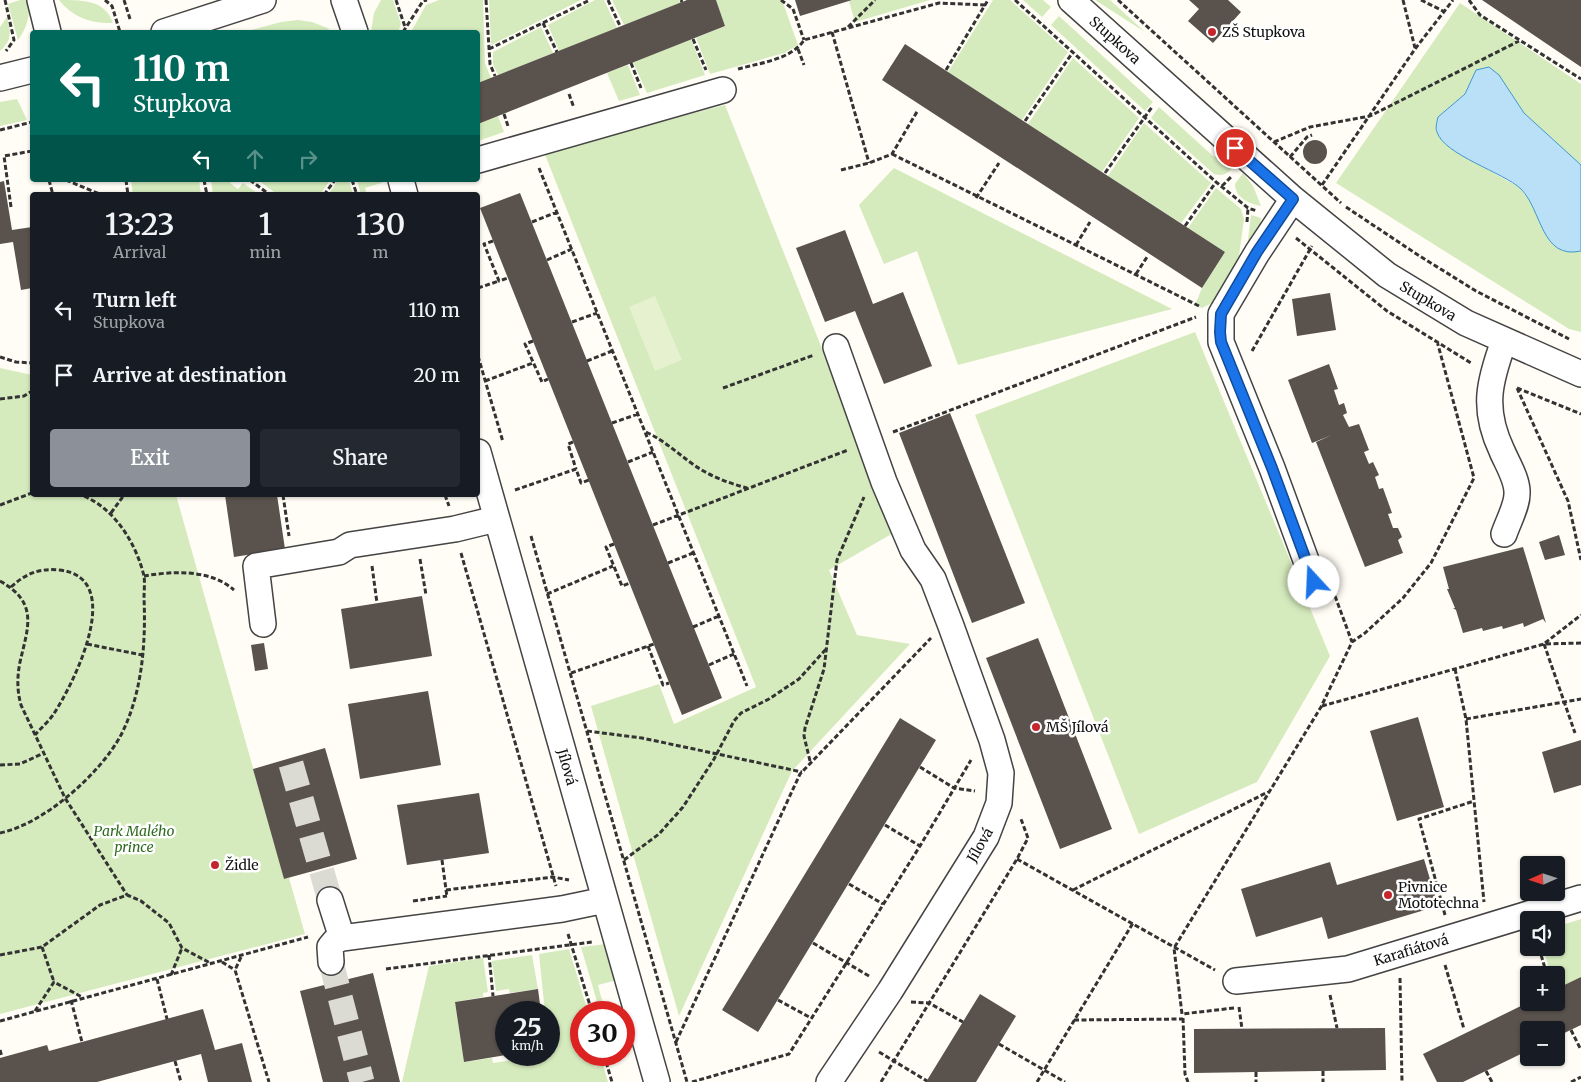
<!DOCTYPE html>
<html lang="en">
<head>
<meta charset="utf-8">
<style>
  :root { --surface:#171b24; --page:#242831; --text:#f1f3f6; --muted:#9ea1a6; --accent:#8c9099 }
  body { margin:0; font-family:Merriweather,serif; background:var(--page); color:var(--text); height:100vh; display:flex; flex-direction:column; font-size:19px; white-space:nowrap }
  * { box-sizing:border-box; margin:0 }
  p { font-size:16px; color:var(--muted) }
  .icon { flex:none; width:28px; height:28px; fill:none; stroke:currentColor; stroke-width:2; stroke-linecap:round; stroke-linejoin:round }
  .map { position:relative; flex:1; overflow:hidden }
  .details { position:absolute; left:30px; top:192px; width:450px; height:305px; display:flex; flex-direction:column; background:var(--surface); border-radius:5px; box-shadow:0 1px 4px #0004 }
  .details>* { flex:none }
  .top-card { position:absolute; left:30px; top:30px; width:450px; height:152px; border-radius:5px; box-shadow:0 1px 4px #0004; background:#00695c; color:#fff; overflow:hidden }
  .needle { width:32px; rotate:267deg }
  .tools { position:absolute; left:1520px; top:856px; display:grid; gap:10px }
  .tools a { display:grid; place-items:center; width:45px; height:45px; border-radius:5px; background:var(--surface); box-shadow:0 1px 4px #0004; font-size:25px }
  .speed { position:absolute; left:495px; top:1001px; display:flex; gap:10px; font-size:25px; font-weight:700; text-align:center }
  .speed>* { display:grid; place-content:center; width:65px; height:65px; border-radius:50%; background:var(--surface); box-shadow:0 1px 4px #0004; line-height:1 }
  .speed small { font-size:12px; font-weight:400 }
  .speed .limit { border:8px solid #d22; background:#fff; color:#111 }
  .pin { position:absolute; display:grid; place-items:center; width:42px; height:42px; color:#fff; margin:-21px; border:2px solid #fff; border-radius:50%; box-shadow:0 1px 5px #0007 }
  .me { position:absolute; width:55px; margin:-28px; rotate:340deg; stroke-linejoin:round; filter:drop-shadow(0 0 4px #0008) }
  .turn { display:flex; align-items:center; gap:18px; height:105px; padding:0 20px; font-size:22px }
  .turn .icon { width:65px; height:65px; stroke-width:2.5 }
  .turn b { display:block; font-size:35px; line-height:42px }
  .lanes { display:flex; align-items:center; height:48px; padding:0 20px; background:#0003; justify-content:center; gap:25px; direction:ltr }
  .lanes .off { opacity:.35 }
  .eta { display:flex; justify-content:space-evenly; align-items:center; height:85px; text-align:center }
  .eta b { font-size:30px; font-weight:600; line-height:35px }
  .primary-button { display:flex; gap:10px; margin-top:auto; padding:10px 20px }
  .primary-button a { flex:1; height:58px; border-radius:5px; background:var(--accent); color:#fff; font-size:20px; font-weight:600; line-height:58px; text-align:center }
  .primary-button a+a { background:var(--page); color:var(--text) }
  ul { padding:0; list-style:none }
  li { display:flex; align-items:center; gap:15px; height:65px; padding:0 20px }
  li div { flex:1 }
  li b { display:block; font-size:19px }
  li em { font-style:normal }
  .map>svg:first-child { display:block }
  .green { fill:#d5ebbd }
  .pitch { fill:#e6f2cf }
  .water { fill:#b9e0f7; stroke:#3f96cf }
  .building { fill:#5a524d }
  .lines { fill:none; stroke-linecap:round; stroke-linejoin:round }
  .minor-tunnel { stroke:#dbdad3; stroke-width:25; stroke-dasharray:25 12; stroke-linecap:butt }
  .minor-casing { stroke:#444; stroke-width:28 }
  .path { stroke:#333; stroke-width:3; stroke-dasharray:5 2.5; stroke-linecap:butt }
  .minor { stroke:#fff; stroke-width:25 }
  .route-casing { stroke:#114b97; stroke-width:12 }
  .route { stroke:#1a73e8; stroke-width:9 }
  .poi-dot { fill:#c4262e; stroke:#fff; stroke-width:2 }
  .labels { text-anchor:middle; stroke-width:5; stroke-linejoin:round; paint-order:stroke }
  .poi-label { font-size:14px; fill:#111; stroke:#fff; text-anchor:start }
  .street-label { font-size:14px; fill:#111; stroke:#fff }
  .park-label { font-size:14px; font-style:italic; fill:#2f6b1f; stroke:#fff }
</style>
</head>
<body>
<div class="map">
<svg width="1581" height="1082" viewBox="0 0 1581 1082">
  <rect width="100%" height="100%" fill="#fffdf5"/>
  <path class="green" d="M 20,0 L 28,0 C 31,14 27,28 18,40 L 8,4 Z
    M 59,0 C 84,0 105,0 113,23 C 91,24 72,17 59,0 Z
    M 381,0 L 393,0 L 401,24 L 398,32 L 371,32 L 374,13 Z
    M 439,0 L 483,0 L 485,63 L 491,78 L 478,83 L 478,32 L 411,32 L 426,5 Z
    M 489,0 L 581,0 L 491,45 Z
    M 595,0 L 604,0 L 617,28 L 559,51 L 548,25 Z
    M 612,0 L 679,0 L 680,3 L 624,25 Z
    M 716,0 L 782,0 L 798,45 L 784,53 L 710,74 L 696,38 L 725,26 Z
    M 853,0 L 930,0 L 855,22 L 849,1 Z
    M 993,0 L 1010,0 L 1068,52 L 1022,120 L 948,72 Z
    M 1023,0 L 1043,0 L 1051,7 L 1042,17 Z
    M 1095,0 L 1110,0 L 1145,32 Z
    M 1460,3 L 1581,84 L 1581,165 L 1524,113 L 1499,75 L 1476,70 L 1465,94 L 1438,117 L 1454,150 L 1520,188 L 1532,204 L 1541,225 L 1578,252 L 1581,251 L 1581,332 L 1569,329 L 1336,183 Z
    M 1059,16 L 1153,102 L 1145,111 L 1051,25 Z
    M 7,17 C 11,32 12,41 0,51 L 0,27 Z
    M 298,20 L 312,22 L 330,29 L 318,32 L 244,32 L 281,22 Z
    M 541,27 L 553,53 L 498,75 L 493,64 L 493,52 Z
    M 691,39 L 705,75 L 647,93 L 633,62 Z
    M 1073,58 L 1139,118 L 1102,172 L 1028,124 Z
    M 628,65 L 640,95 L 619,101 L 607,73 Z
    M 17,99 L 27,120 L 0,126 L 0,102 Z
    M 725,105 L 895,532 L 829,570 L 857,635 L 910,644 L 792,771 L 679,1016 L 591,706 L 659,684 L 674,724 L 756,687 L 544,152 Z
    M 1159,107 L 1213,156 L 1229,160 L 1234,166 C 1228,173 1224,177 1214,174 L 1151,118 Z
    M 498,116 L 504,132 L 478,141 L 478,124 Z
    M 1144,123 L 1211,183 L 1181,223 L 1108,176 Z
    M 894,168 L 1172,309 L 958,365 L 917,251 L 884,264 L 859,205 Z
    M 1243,173 L 1253,186 L 1261,206 C 1249,204 1235,197 1235,184 Z
    M 131,180 L 199,180 L 201,195 L 133,195 Z
    M 211,180 L 231,180 L 230,183 L 238,189 L 243,183 L 260,195 L 213,195 Z
    M 258,180 L 330,180 L 320,195 L 278,195 Z
    M 338,180 L 349,180 L 353,195 L 328,195 Z
    M 357,180 L 384,180 L 381,183 L 365,188 L 367,195 L 361,195 Z
    M 1216,188 L 1241,209 L 1244,219 L 1239,256 L 1214,302 L 1202,308 L 1195,305 L 1202,288 L 1225,252 L 1188,228 Z
    M 1251,215 L 1261,218 L 1260,226 L 1246,256 Z
    M 1195,332 L 1330,656 L 1257,782 L 1139,834 L 975,415 Z
    M 0,368 L 32,375 L 32,495 L 176,495 L 281,867 L 284,879 L 289,878 L 305,934 L 0,1014 Z
    M 1581,919 L 1581,977 L 1556,989 L 1556,975 L 1551,975 L 1543,948 L 1556,948 L 1556,927 Z
    M 606,944 L 617,980 L 598,985 L 605,1012 L 600,1012 L 581,947 Z
    M 569,949 L 588,1012 L 581,1012 L 581,1055 L 600,1055 L 593,1057 L 595,1067 L 603,1065 L 608,1082 L 402,1082 L 429,966 L 483,958 L 488,992 L 483,993 L 483,997 L 455,1002 L 464,1062 L 492,1058 L 493,1063 L 519,1059 L 519,1055 L 549,1055 L 549,1012 L 545,1012 L 539,954 Z
    M 532,955 L 538,989 L 510,993 L 509,989 L 496,991 L 492,961 Z"/>
  <path class="pitch" d="M 655,296 L 682,360 L 655,371 L 629,307 Z"/>
  <path class="water" d="M 1489,67 L 1499,75 L 1524,113 L 1581,165 L 1581,251 C 1541,260 1542,210 1521,189 C 1503,172 1444,155 1437,132 C 1435,128 1437,122 1438,117 L 1465,94 L 1476,70 Z"/>
  <path class="building" d="M 687,0 L 716,0 L 725,26 L 478,124 L 478,83 Z
    M 795,0 L 852,0 L 800,16 Z
    M 1189,0 L 1228,0 L 1241,12 L 1213,43 L 1188,21 L 1199,9 Z
    M 1482,0 L 1581,0 L 1581,67 Z
    M 905,44 L 1225,252 L 1202,288 L 882,80 Z
    M1303 152a12 12 0 1 1 24 0a12 12 0 1 1-24 0Z
    M 4,181 L 12,230 L 32,227 L 32,288 L 21,290 L 13,242 L 0,244 L 0,182 Z
    M 520,193 L 722,698 L 682,715 L 480,208 Z
    M 845,230 L 873,304 L 903,292 L 932,366 L 884,384 L 855,311 L 825,322 L 796,248 Z
    M 1330,293 L 1336,330 L 1297,336 L 1292,299 Z
    M 1329,364 L 1338,389 L 1334,390 L 1339,405 L 1344,403 L 1347,413 L 1343,415 L 1349,427 L 1359,424 L 1369,450 L 1364,452 L 1369,464 L 1373,462 L 1379,475 L 1375,477 L 1379,489 L 1383,488 L 1392,513 L 1388,514 L 1393,528 L 1398,528 L 1402,537 L 1398,540 L 1403,553 L 1365,567 L 1316,442 L 1332,435 L 1312,443 L 1288,380 Z
    M 950,413 L 1025,603 L 972,623 L 899,433 Z
    M 225,495 L 277,495 L 285,549 L 234,557 Z
    M 1559,535 L 1565,555 L 1545,560 L 1539,542 Z
    M 1523,547 L 1546,623 L 1543,619 L 1524,627 L 1523,623 L 1503,629 L 1502,626 L 1483,631 L 1482,628 L 1463,633 L 1456,610 L 1453,608 L 1455,608 L 1447,589 L 1449,589 L 1443,567 Z
    M 422,596 L 432,656 L 350,669 L 341,609 Z
    M 1038,638 L 1112,829 L 1060,849 L 986,658 Z
    M 264,643 L 268,669 L 255,671 L 251,645 Z
    M 428,691 L 441,765 L 360,779 L 348,704 Z
    M 1418,717 L 1444,807 L 1397,821 L 1370,731 Z
    M 900,718 L 936,740 L 758,1032 L 722,1010 Z
    M 1581,740 L 1581,785 L 1554,793 L 1542,752 Z
    M 325,748 L 357,859 L 284,879 L 253,769 Z
    M 479,793 L 489,853 L 407,865 L 397,805 Z
    M 1424,859 L 1438,906 L 1328,939 L 1322,917 L 1256,937 L 1241,889 L 1330,862 L 1337,885 Z
    M 373,973 L 400,1082 L 323,1082 L 300,991 Z
    M 1581,977 L 1581,1025 L 1556,1037 L 1556,1030 L 1529,1030 L 1529,1050 L 1463,1082 L 1437,1082 L 1423,1054 L 1529,1002 L 1556,1002 L 1556,989 Z
    M 538,989 L 541,1012 L 506,1012 L 506,1055 L 464,1062 L 455,1002 Z
    M 980,994 L 1016,1016 L 999,1044 L 976,1082 L 926,1082 Z
    M 203,1009 L 215,1050 L 242,1043 L 252,1082 L 208,1082 L 201,1054 L 97,1082 L 0,1082 L 0,1058 L 47,1045 L 49,1051 Z
    M 1385,1028 L 1386,1070 L 1194,1073 L 1194,1029 Z"/>
  <g class="lines">
    <path class="minor-tunnel" d="M 291,764 L 330,900
      M 331,962 L 362,1082"/>
    <defs>
      <path id="minor" d="M 40,0 L 48,32
        M 344,0 L 355,32
        M 1071,0 L 1293,199 L 1387,275 L 1466,323 L 1581,374
        M 164,32 L 263,0
        M 0,78 L 32,70
        M 478,160 L 723,90
        M 401,180 L 405,195
        M 1293,199 L 1257,253 L 1221,314 L 1221,342 L 1272,468 L 1314,582
        M 1504,341 C 1489,382 1482,409 1502,451 C 1507,463 1518,480 1517,494 C 1517,506 1508,522 1504,534
        M 478,452 L 657,1082
        M 263,624 L 256,566 L 339,552 L 350,545 L 455,529 L 496,519
        M 330,900 L 342,938 L 562,909 L 605,900
        M 331,962 L 330,947 L 335,941 L 342,938
        M 1236,981 L 1348,969 L 1581,898
        M 829,1082 L 890,991 L 986,837 L 999,803 L 1001,773 L 992,740 L 951,626 L 933,579 L 913,550 L 884,482 L 836,347"/>
    </defs>
    <use href="#minor" class="minor-casing"/>
    <path class="path" d="M 5,0 L 14,40 L 6,51
      M 105,0 L 112,6 L 120,32
      M 124,0 L 130,19
      M 396,0 L 405,27
      M 486,0 L 490,64 L 495,76
      M 608,0 L 620,26
      M 681,0 L 682,2
      M 781,0 L 793,9 L 804,40
      M 1015,0 L 1216,182 L 1248,208 L 1257,211
      M 1118,0 L 1341,203
      M 1403,0 L 1415,48
      M 1421,0 L 1443,11
      M 1469,0 L 1480,15 L 1581,79
      M 543,23 L 557,52
      M 848,27 L 875,0
      M 403,32 L 423,1 L 427,0
      M 832,32 L 869,163
      M 693,39 L 706,70
      M 489,49 L 590,0
      M 798,49 L 804,65
      M 631,63 L 641,88
      M 738,69 C 759,63 791,60 804,40 L 939,3 L 985,5
      M 946,70 L 988,0
      M 569,94 L 574,108
      M 504,114 L 508,126
      M 1025,121 L 1073,52
      M 0,130 L 32,122
      M 1274,142 L 1310,127 L 1370,116 L 1519,41
      M 892,154 L 1199,306
      M 1290,157 L 1307,137 L 1312,135
      M 539,168 L 747,686
      M 841,170 L 869,163 L 892,154 L 918,110
      M 1105,173 L 1152,107
      M 49,180 L 53,195
      M 66,180 L 102,195
      M 126,180 L 128,195
      M 204,180 L 207,195
      M 250,180 L 270,195
      M 352,180 L 357,195
      M 1322,185 L 1415,49 L 1453,0
      M 1222,186 L 1232,176
      M 324,195 L 335,180
      M 976,198 L 999,163
      M 11,207 L 4,156 L 32,151
      M 1346,207 L 1418,255 L 1476,291 L 1569,339
      M 532,222 L 557,212
      M 1247,222 L 1248,208
      M 1185,226 L 1216,182
      M 1296,238 L 1387,311 L 1471,363
      M 493,241 L 484,244 L 499,281 L 508,278
      M 1076,245 L 1090,222
      M 547,260 L 572,249
      M 1136,274 L 1147,257
      M 478,288 L 499,281
      M 572,322 L 597,313
      M 533,341 L 525,344 L 542,382 L 548,379
      M 1252,351 L 1312,246
      M 478,356 L 503,442
      M 0,357 L 16,362 L 32,363
      M 587,361 L 612,351
      M 485,381 L 533,363
      M 723,388 L 814,355
      M 1517,388 L 1568,501 L 1581,560
      M 1517,388 L 1581,414
      M 0,399 L 24,396 L 32,391
      M 612,423 L 638,414
      M 646,432 C 665,441 677,453 694,465 C 710,476 728,483 747,488
      M 893,432 L 1196,317
      M 573,442 L 568,444 L 576,469
      M 628,462 L 653,452
      M 515,490 L 576,469 L 581,483 L 589,480
      M 283,495 L 289,536
      M 445,495 L 449,506
      M 0,505 L 32,493
      M 111,513 L 124,495
      M 653,525 L 848,450
      M 531,536 L 687,1082
      M 614,544 L 606,547 L 622,586 L 630,583
      M 461,553 L 556,886
      M 420,559 L 426,595
      M 668,563 L 693,553
      M 372,566 L 377,603
      M 144,576 C 173,571 210,569 234,590
      M 0,581 C 39,603 28,627 20,662 C 17,677 17,691 21,705 L 65,798 L 127,895
      M 11,587 C 25,574 39,568 59,570 C 128,577 73,685 53,715 C 48,722 41,728 35,735
      M 547,594 L 613,566
      M 1335,596 L 1352,642
      M 693,627 L 719,616
      M 1545,643 L 1581,615
      M 87,644 L 142,655
      M 1544,644 L 1575,733
      M 648,646 L 663,685 L 669,683
      M 709,665 L 734,654
      M 1455,669 L 1466,719 L 1484,902
      M 571,673 L 654,644
      M 1322,706 L 1544,644 L 1581,643
      M 1466,719 L 1581,699
      M 587,731 L 642,738 L 802,772
      M 810,761 L 804,736 L 805,728 L 824,669 L 837,560 L 864,497
      M 0,765 L 20,764 L 44,753
      M 920,767 L 954,788 L 975,791
      M 885,825 L 920,846
      M 0,833 C 44,824 100,774 121,735 C 142,694 146,644 144,598 C 144,591 145,583 144,576 C 136,543 114,507 81,495
      M 1017,859 L 1215,970
      M 442,860 L 447,897
      M 624,860 L 659,834 L 683,807 L 714,759 L 734,721 L 741,713 L 769,699 L 799,679 L 827,648
      M 849,884 L 883,904
      M 446,890 L 553,877 L 569,880
      M 1073,890 L 1268,792
      M 413,901 L 447,896
      M 1445,915 L 1419,819 L 1474,801
      M 568,934 L 592,1012
      M 813,943 L 869,976
      M 42,947 L 54,982
      M 1539,948 L 1547,975
      M 0,955 L 42,947 L 100,905 L 127,895 L 141,901 L 169,923 L 182,948 L 212,964
      M 489,955 L 493,996
      M 241,957 L 235,970 L 269,1082
      M 222,962 L 235,970
      M 1445,965 L 1464,1029
      M 386,969 L 592,942
      M 171,975 L 182,948
      M 1400,978 L 1402,1082
      M 157,979 L 167,1019
      M 1330,995 L 1337,1028
      M 71,1000 L 82,1042
      M 778,1000 L 811,1018
      M 911,1002 L 929,1003 L 963,1022
      M 1239,1007 L 1242,1029
      M 1234,1008 L 1182,1014 L 1174,948 L 1321,707 L 1352,642 L 1365,633 L 1403,598 L 1431,563 L 1474,478 L 1437,341
      M 35,1011 L 54,982 L 82,997
      M 1183,1018 L 1185,1074 L 1188,1082
      M 1074,1020 L 1183,1019
      M 0,1021 L 308,937
      M 1571,1030 L 1581,1050
      M 676,1042 L 800,774 L 931,638
      M 999,1044 L 1065,1082
      M 0,1050 L 2,1057
      M 879,1052 L 927,1081
      M 604,1055 L 612,1082
      M 175,1061 L 181,1082
      M 1323,1071 L 1323,1082
      M 1486,1071 L 1492,1082
      M 1256,1072 L 1256,1082
      M 692,1082 L 789,1054 L 920,846 L 971,760
      M 881,1082 L 1017,859 L 1028,838 L 1021,819
      M 1037,1082 L 1133,923
      M 1571,1082 L 1581,1077"/>
    <use href="#minor" class="minor"/>
  </g>
  <g class="lines">
    <defs>
      <path id="route" d="M 1235,148 L 1293,199 L 1257,252 L 1221,314 L 1220,332 L 1221,342 L 1272,468 L 1314,582"/>
    </defs>
    <use href="#route" class="route-casing"/>
    <use href="#route" class="route"/>
  </g>
  <g class="poi-dot">
    <circle cx="1212" cy="32" r="5"/>
    <circle cx="1036" cy="727" r="5"/>
    <circle cx="215" cy="865" r="5"/>
    <circle cx="1388" cy="895" r="5"/>
  </g>
  <g class="labels">
    <g class="poi-label">
      <text x="1222" y="37">ZŠ Stupkova</text>
      <text x="1046" y="732">MŠ Jílová</text>
      <text x="225" y="870">Židle</text>
      <text x="1398" y="892">Pivnice<tspan x="1398" dy="16">Mototechna</tspan></text>
    </g>
    <g class="street-label">
      <text transform="translate(1115 40) rotate(42)" y="5">Stupkova</text>
      <text transform="translate(1428 301) rotate(31)" y="5">Stupkova</text>
      <text transform="translate(567 767) rotate(74)" y="5">Jílová</text>
      <text transform="translate(980 845) rotate(-60)" y="5">Jílová</text>
      <text transform="translate(1411 950) rotate(-17)" y="5">Karafiátová</text>
    </g>
    <g class="park-label">
      <text x="134" y="836">Park Malého<tspan x="134" dy="16">prince</tspan></text>
    </g>
  </g>
</svg>
<div class="tools">
<a><svg class="needle" viewBox="-14 -14 28 28"><path d="M0-13l5 13h-10z" fill="#e53935"/><path d="M0 13l5-13h-10z" fill="#9ea1a6"/></svg></a>
<a><svg class="icon" aria-label="sound" viewBox="0 0 24 24"><path d="M4 9h4l5-4v14l-5-4H4zM17 9q2 3 0 6"/></svg></a>
<a>+</a>
<a>−</a>
</div>
<div class="speed"><div>25<small>km/h</small></div><div class="limit">30</div></div>
<div class="pin" style="left:1235px;top:148px;background:#d93025"><svg class="icon" aria-label="arrive" viewBox="0 0 24 24"><path d="M6 21V4h12l-3 4 3 4H6"/></svg></div>
<svg class="me" style="left:1314px;top:582px" viewBox="-20 -20 40 40"><circle r="19" fill="#fff"/><path d="M0-13L10 11 0 6-10 11z" fill="#1a73e8"/></svg>
<div class="top-card">
<div class="turn"><svg class="icon" aria-label="left" viewBox="0 0 24 24"><path d="M17 20v-9H6M10 6l-5 5 5 5"/></svg><div><b>110 m</b>Stupkova</div></div>
<div class="lanes"><svg class="icon" aria-label="left" viewBox="0 0 24 24"><path d="M17 20v-9H6M10 6l-5 5 5 5"/></svg><svg class="icon off" aria-label="ahead" viewBox="0 0 24 24"><path d="M12 20V5M6 11l6-6 6 6"/></svg><svg class="icon off" aria-label="right" viewBox="0 0 24 24"><path d="M7 20v-9h11M14 6l5 5-5 5"/></svg></div>
</div>
<section class="details">
<div class="eta">
<div><b>13:23</b><p>Arrival</p></div>
<div><b>1</b><p>min</p></div>
<div><b>130</b><p>m</p></div>
</div>
<ul>
<li><svg class="icon" aria-label="left" viewBox="0 0 24 24"><path d="M17 20v-9H6M10 6l-5 5 5 5"/></svg><div><b>Turn left</b><p>Stupkova</p></div><em>110 m</em></li>
<li><svg class="icon" aria-label="arrive" viewBox="0 0 24 24"><path d="M6 21V4h12l-3 4 3 4H6"/></svg><div><b>Arrive at destination</b></div><em>20 m</em></li>
</ul>
<div class="primary-button"><a>Exit</a><a>Share</a></div>
</section>
</div>
</body>
</html>
